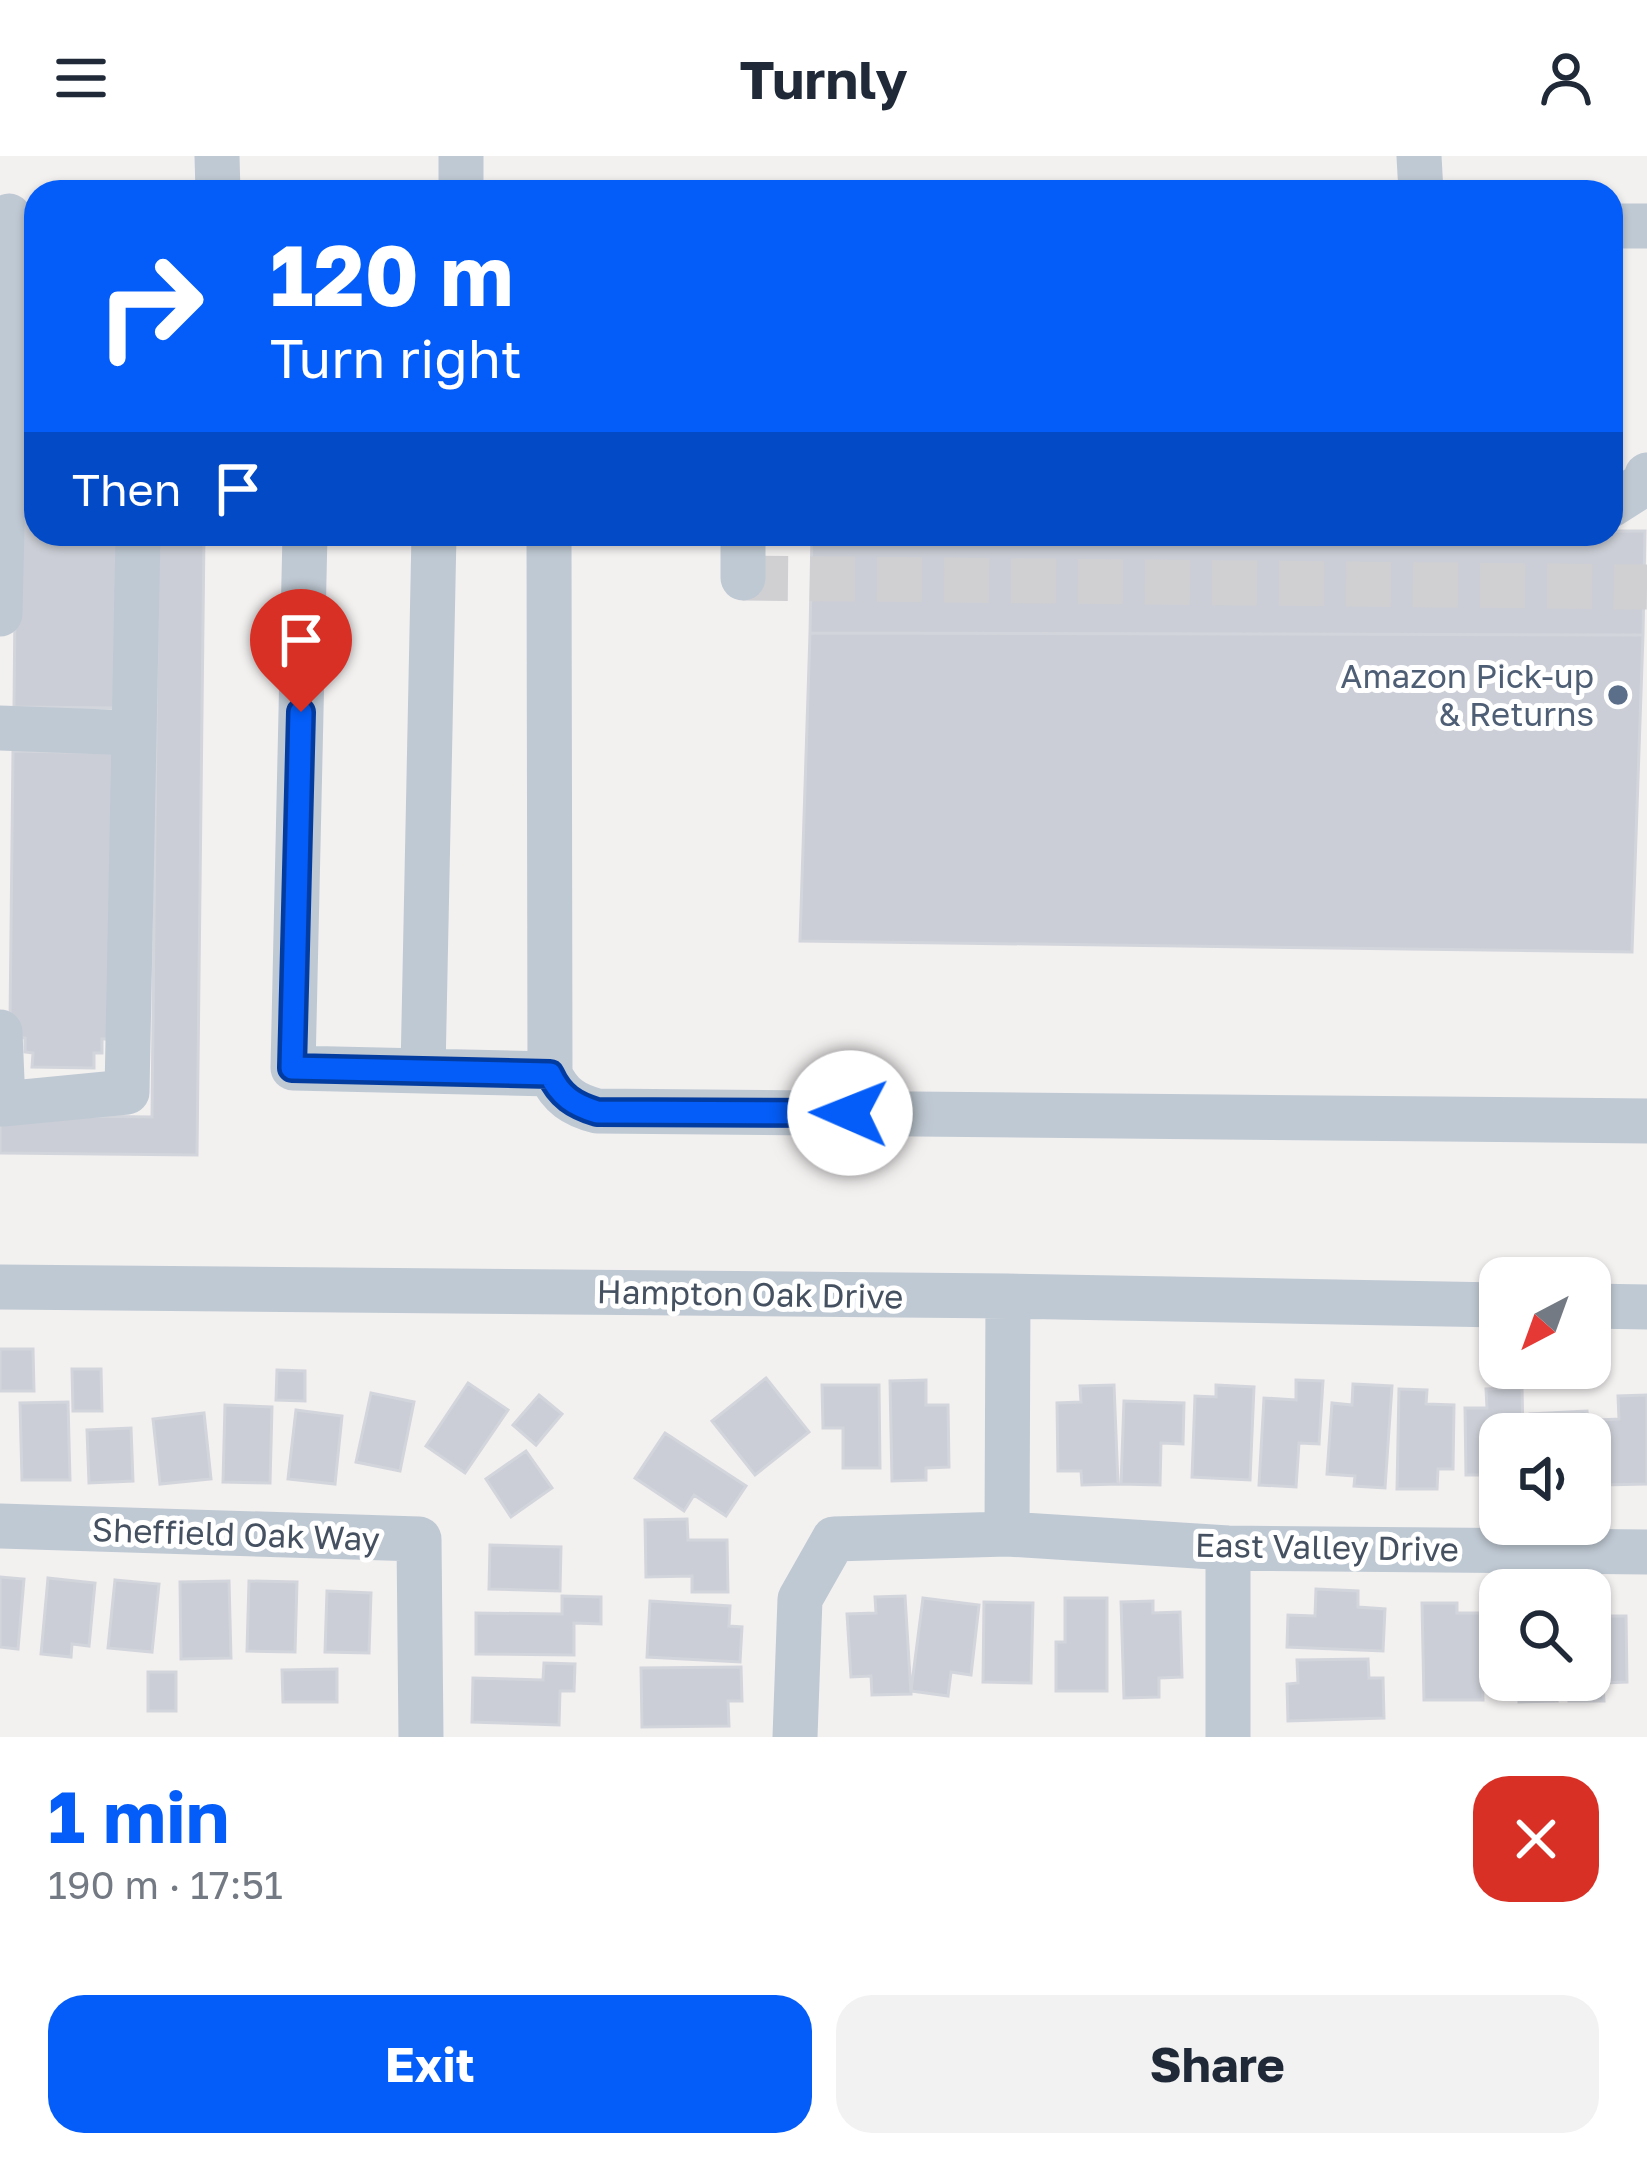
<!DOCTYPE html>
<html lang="en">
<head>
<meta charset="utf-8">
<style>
  :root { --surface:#fff; --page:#f2f2f3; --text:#1f2937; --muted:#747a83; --accent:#045df8 }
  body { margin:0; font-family:"Golos Text",sans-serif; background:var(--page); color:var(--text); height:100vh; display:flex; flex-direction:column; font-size:45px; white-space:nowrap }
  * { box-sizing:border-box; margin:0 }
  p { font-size:39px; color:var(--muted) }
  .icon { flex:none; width:66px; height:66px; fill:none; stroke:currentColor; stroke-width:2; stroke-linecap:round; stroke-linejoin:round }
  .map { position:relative; height:1581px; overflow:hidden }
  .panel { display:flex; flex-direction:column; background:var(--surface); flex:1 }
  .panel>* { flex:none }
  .hud { position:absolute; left:24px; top:24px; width:1599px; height:366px; border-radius:36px; box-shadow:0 3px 9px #0004; background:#045df8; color:#fff; overflow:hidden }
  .needle { width:78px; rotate:221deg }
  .controls { position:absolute; left:1479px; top:1101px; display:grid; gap:24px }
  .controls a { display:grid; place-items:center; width:132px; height:132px; border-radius:24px; background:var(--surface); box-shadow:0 3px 9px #0004; font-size:60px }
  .pin { position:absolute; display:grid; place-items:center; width:102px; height:102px; color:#fff; margin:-123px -51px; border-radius:50% 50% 50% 0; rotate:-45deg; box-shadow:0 0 12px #0007 }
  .pin .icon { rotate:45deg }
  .me { position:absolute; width:132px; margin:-66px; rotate:271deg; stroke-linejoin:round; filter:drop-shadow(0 0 9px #0008) }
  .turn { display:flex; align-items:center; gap:42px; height:252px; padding:0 48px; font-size:54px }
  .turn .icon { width:156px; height:156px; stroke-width:2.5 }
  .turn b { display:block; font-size:84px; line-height:102px }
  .then { display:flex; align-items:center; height:114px; padding:0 48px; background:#0003; gap:24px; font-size:45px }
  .round { display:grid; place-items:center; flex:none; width:126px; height:126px; border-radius:36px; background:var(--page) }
  .summary { display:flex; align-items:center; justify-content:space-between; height:204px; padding:0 48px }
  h1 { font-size:72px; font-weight:700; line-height:90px; color:var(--accent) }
  .action { display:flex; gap:24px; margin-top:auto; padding:24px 48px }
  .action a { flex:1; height:138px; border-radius:36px; background:var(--accent); color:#fff; font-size:48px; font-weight:700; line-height:138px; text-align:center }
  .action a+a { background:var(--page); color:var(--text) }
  header { display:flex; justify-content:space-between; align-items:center; height:156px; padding:0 48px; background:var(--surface); font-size:54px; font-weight:700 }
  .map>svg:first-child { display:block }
  .building { fill:#cbced6; stroke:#d3d5dc; stroke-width:3 }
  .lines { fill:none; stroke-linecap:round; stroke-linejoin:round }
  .minor-tunnel { stroke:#d0d0d3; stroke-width:45; stroke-dasharray:45 22; stroke-linecap:butt }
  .minor { stroke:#bfc9d3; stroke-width:45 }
  .route-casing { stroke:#033ca1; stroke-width:30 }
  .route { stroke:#045df8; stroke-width:21 }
  .service-dot { fill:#5c6f8a; stroke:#fff; stroke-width:4.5 }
  .labels { text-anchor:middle; stroke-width:10; stroke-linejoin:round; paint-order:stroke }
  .service-label { font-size:33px; fill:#4e5e75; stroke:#fff; text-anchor:end }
  .street-label { font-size:33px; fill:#455160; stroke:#fff }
</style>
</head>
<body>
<header><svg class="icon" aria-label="menu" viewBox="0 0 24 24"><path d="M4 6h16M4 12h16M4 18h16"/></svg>Turnly<svg class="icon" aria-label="person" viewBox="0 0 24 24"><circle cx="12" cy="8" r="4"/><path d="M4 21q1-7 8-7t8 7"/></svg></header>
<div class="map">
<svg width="1647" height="1581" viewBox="0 0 1647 1581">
  <rect width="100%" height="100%" fill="#f3f0f0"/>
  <path class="building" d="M 17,249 L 36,249 L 36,378 L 122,378 L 120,552 L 14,551 Z
    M 1611,375 L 1645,375 L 1643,479 L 810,477 L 812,378 L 1611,378 Z
    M 158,378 L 204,378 L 197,999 L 0,997 L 0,959 L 152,961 Z
    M 810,477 L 1643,479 L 1632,796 L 800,785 Z
    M 13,595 L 120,597 L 109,883 L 102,883 L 102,897 L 94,897 L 94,912 L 32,911 L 33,897 L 25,896 L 25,882 L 18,881 L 10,866 Z
    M 0,1193 L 33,1193 L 34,1235 L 0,1235 Z
    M 72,1213 L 101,1213 L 102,1255 L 73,1255 Z
    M 277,1214 L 305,1215 L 305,1245 L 276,1244 Z
    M 766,1222 L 809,1276 L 755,1319 L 712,1265 Z
    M 926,1224 L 926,1249 L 948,1249 L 949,1311 L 926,1312 L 926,1324 L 892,1325 L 890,1225 Z
    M 1296,1224 L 1323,1225 L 1319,1288 L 1299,1287 L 1296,1331 L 1259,1329 L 1264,1242 L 1296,1244 Z
    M 468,1227 L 508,1254 L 465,1317 L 426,1290 Z
    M 1353,1228 L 1392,1230 L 1385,1332 L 1354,1330 L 1355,1320 L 1327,1318 L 1332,1247 L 1352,1249 Z
    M 822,1229 L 879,1229 L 880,1312 L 843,1312 L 843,1272 L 823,1272 Z
    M 1114,1229 L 1118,1328 L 1082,1329 L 1081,1315 L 1058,1315 L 1057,1247 L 1081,1246 L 1080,1230 Z
    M 1216,1229 L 1254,1231 L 1250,1324 L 1192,1321 L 1195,1240 L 1216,1241 Z
    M 1522,1232 L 1523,1278 L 1500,1278 L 1500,1330 L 1493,1330 L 1492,1319 L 1466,1319 L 1465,1252 L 1487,1252 L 1486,1233 Z
    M 1399,1233 L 1427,1234 L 1426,1248 L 1454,1249 L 1453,1313 L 1438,1313 L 1437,1333 L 1397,1333 Z
    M 371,1237 L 414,1246 L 400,1315 L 356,1306 Z
    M 539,1239 L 562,1258 L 536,1289 L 513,1269 Z
    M 1647,1239 L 1647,1328 L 1602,1329 L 1600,1264 L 1619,1263 L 1618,1240 Z
    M 1124,1245 L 1184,1247 L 1183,1288 L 1161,1287 L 1160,1329 L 1121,1328 Z
    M 68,1246 L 70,1324 L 22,1324 L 20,1247 Z
    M 225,1249 L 272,1251 L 270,1327 L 223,1326 Z
    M 296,1254 L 342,1260 L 335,1328 L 288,1323 Z
    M 1587,1255 L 1589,1278 L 1531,1278 L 1530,1258 Z
    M 204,1257 L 211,1323 L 160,1328 L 153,1263 Z
    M 131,1272 L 133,1325 L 89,1327 L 87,1274 Z
    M 665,1277 L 746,1330 L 726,1360 L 694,1339 L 684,1355 L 635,1322 Z
    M 526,1295 L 552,1332 L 511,1361 L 486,1323 Z
    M 687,1363 L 688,1384 L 727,1384 L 728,1436 L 692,1436 L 692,1420 L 646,1421 L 645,1364 Z
    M 490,1389 L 561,1391 L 560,1435 L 489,1433 Z
    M 0,1421 L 24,1423 L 18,1493 L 0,1491 Z
    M 48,1422 L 95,1427 L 89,1490 L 72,1488 L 71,1501 L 41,1498 Z
    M 115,1424 L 159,1428 L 152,1496 L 108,1492 Z
    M 229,1425 L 231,1502 L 181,1503 L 180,1426 Z
    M 249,1425 L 297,1426 L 295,1496 L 247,1495 Z
    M 1316,1433 L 1358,1435 L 1358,1451 L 1385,1453 L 1383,1495 L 1287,1491 L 1288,1459 L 1315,1460 Z
    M 327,1435 L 371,1437 L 369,1497 L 325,1496 Z
    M 562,1440 L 601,1441 L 601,1468 L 574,1467 L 574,1499 L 476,1498 L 476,1457 L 562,1458 Z
    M 905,1440 L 911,1538 L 872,1539 L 871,1520 L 851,1521 L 847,1458 L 876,1457 L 875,1441 Z
    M 923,1442 L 979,1449 L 971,1519 L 951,1516 L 948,1540 L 911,1535 Z
    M 1065,1442 L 1107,1442 L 1107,1535 L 1056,1535 L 1056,1486 L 1065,1486 Z
    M 650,1445 L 730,1450 L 729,1470 L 742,1471 L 740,1506 L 647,1501 Z
    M 1153,1445 L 1153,1457 L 1180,1456 L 1182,1521 L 1159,1522 L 1159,1541 L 1124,1542 L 1121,1446 Z
    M 984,1446 L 1033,1447 L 1031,1527 L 983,1526 Z
    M 1422,1447 L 1457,1447 L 1457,1457 L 1481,1457 L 1483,1544 L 1424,1544 Z
    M 1590,1448 L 1602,1448 L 1603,1460 L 1626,1460 L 1627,1526 L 1603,1527 L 1604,1545 L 1569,1545 L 1569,1524 L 1590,1524 Z
    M 1496,1457 L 1500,1457 L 1500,1524 L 1556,1524 L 1557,1545 L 1519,1546 L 1519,1527 L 1498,1528 Z
    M 1368,1503 L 1369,1522 L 1383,1522 L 1384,1562 L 1288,1565 L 1287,1528 L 1298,1527 L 1297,1504 Z
    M 544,1507 L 575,1508 L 574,1535 L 560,1535 L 559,1569 L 472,1566 L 473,1522 L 543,1524 Z
    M 741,1511 L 742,1545 L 728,1545 L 729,1570 L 642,1571 L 641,1512 Z
    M 337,1513 L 337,1546 L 283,1546 L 282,1514 Z
    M 148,1516 L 176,1516 L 176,1555 L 148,1555 Z"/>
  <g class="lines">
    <path class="minor-tunnel" d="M 743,422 L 1647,431"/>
    <path class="minor" d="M 217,0 L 218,36
      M 1419,0 L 1421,36
      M 461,36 L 461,0
      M 1611,70 L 1647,70
      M 1611,349 L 1644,328 L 1647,319
      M 305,378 L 293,912 L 550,918
      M 549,378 L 550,918 C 560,940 574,949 597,955 L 1647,965
      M 743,378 L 743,422
      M 0,458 L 9,60
      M 0,572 L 134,577
      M 0,876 L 3,948 L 0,948
      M 423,915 L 434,378
      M 3,948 L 127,936 L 138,378
      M 0,1131 L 1008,1140 L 1500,1149
      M 1590,1150 L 1647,1151
      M 0,1370 L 419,1383 L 421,1581
      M 1007,1378 L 1008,1140
      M 795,1581 L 800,1443 L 834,1383 L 1007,1378 L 1228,1392 L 1647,1396
      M 1228,1581 L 1228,1392"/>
  </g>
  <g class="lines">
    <defs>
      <path id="route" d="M 301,556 L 292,912 L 550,918 C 560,940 574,949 597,956 L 850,957"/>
    </defs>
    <use href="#route" class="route-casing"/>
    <use href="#route" class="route"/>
  </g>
  <circle class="service-dot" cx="1618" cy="539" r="12"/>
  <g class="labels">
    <g class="service-label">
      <text x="1594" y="532">Amazon Pick-up<tspan x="1594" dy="38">&amp; Returns</tspan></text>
    </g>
    <g class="street-label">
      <text transform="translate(750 1138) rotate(1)" y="12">Hampton Oak Drive</text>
      <text transform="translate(236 1378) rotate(2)" y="12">Sheffield Oak Way</text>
      <text transform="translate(1327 1391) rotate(1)" y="12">East Valley Drive</text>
    </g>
  </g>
</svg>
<div class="controls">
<a><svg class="needle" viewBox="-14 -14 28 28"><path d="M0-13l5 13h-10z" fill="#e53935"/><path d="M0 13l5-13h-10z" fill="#747a83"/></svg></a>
<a><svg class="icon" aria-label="sound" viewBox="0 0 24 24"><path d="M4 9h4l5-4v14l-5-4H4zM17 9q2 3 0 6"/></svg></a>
<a><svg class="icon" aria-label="search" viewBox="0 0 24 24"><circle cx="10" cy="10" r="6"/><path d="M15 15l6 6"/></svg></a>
</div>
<div class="pin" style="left:301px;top:556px;background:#d93025"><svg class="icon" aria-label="arrive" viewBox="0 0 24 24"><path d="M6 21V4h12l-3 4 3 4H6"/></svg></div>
<svg class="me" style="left:850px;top:957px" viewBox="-20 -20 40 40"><circle r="19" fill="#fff"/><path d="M0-13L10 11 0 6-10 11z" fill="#045df8"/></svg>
<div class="hud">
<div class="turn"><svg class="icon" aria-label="right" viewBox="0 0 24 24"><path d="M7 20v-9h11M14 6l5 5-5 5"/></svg><div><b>120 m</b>Turn right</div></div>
<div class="then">Then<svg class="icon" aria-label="arrive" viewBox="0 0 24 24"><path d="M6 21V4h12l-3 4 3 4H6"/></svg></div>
</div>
</div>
<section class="panel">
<div class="summary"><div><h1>1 min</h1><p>190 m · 17:51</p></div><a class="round" style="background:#d93025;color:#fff"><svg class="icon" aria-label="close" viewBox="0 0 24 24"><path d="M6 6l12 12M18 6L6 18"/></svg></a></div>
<div class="action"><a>Exit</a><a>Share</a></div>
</section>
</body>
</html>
